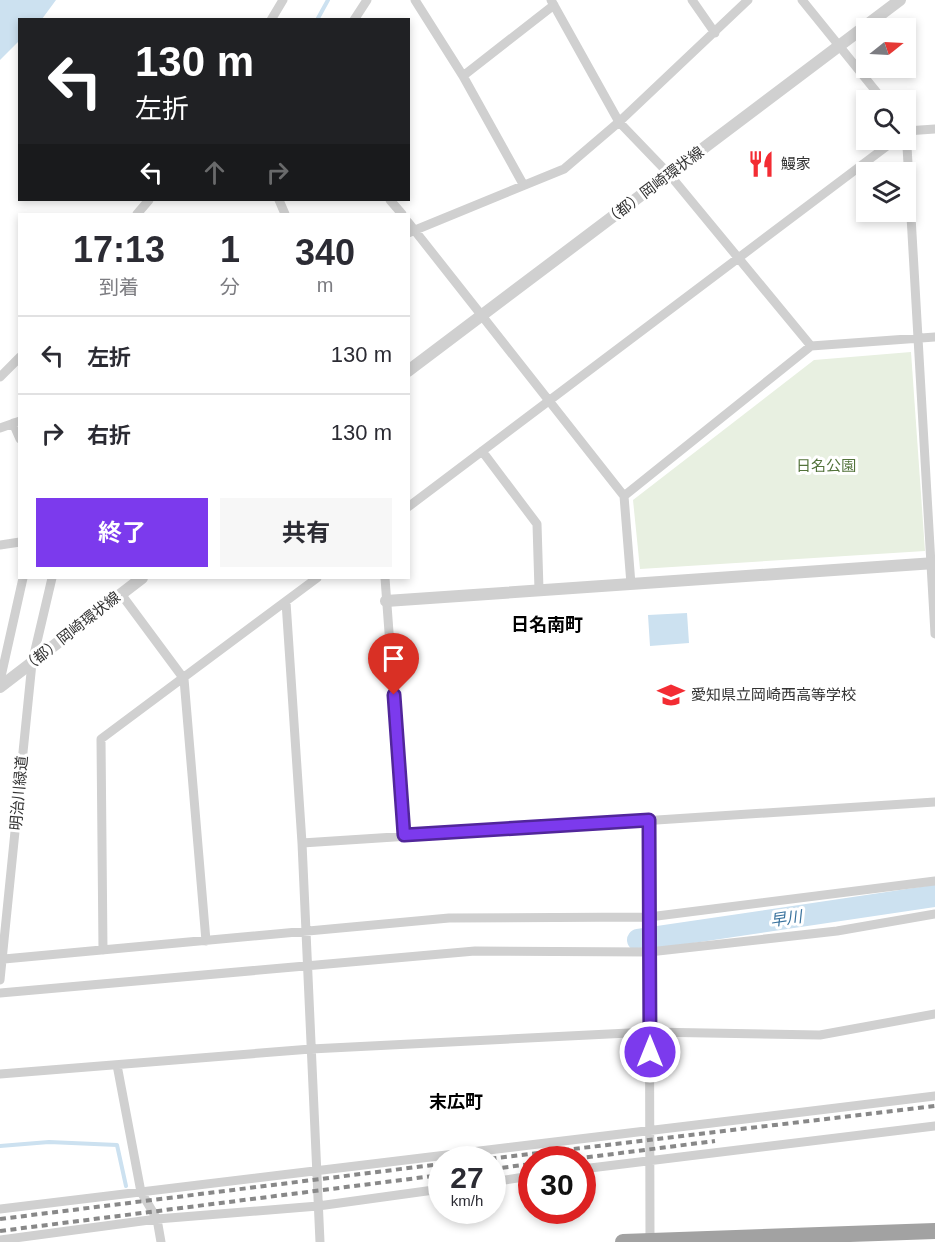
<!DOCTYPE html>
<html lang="ja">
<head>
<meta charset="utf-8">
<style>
  :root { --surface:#fff; --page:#f7f7f7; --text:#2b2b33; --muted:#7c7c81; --line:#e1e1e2; --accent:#7c3aed }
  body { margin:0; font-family:Helvetica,"Noto Sans JP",sans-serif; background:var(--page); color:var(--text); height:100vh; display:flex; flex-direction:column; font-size:22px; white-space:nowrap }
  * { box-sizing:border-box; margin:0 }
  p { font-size:20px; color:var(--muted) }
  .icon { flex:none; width:33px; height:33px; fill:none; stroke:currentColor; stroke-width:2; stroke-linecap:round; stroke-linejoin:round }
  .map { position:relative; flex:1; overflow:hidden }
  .side { position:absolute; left:18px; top:213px; width:392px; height:366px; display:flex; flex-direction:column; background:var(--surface); border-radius:0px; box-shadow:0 3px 9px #0003 }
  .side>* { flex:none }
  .hud { position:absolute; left:18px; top:18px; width:392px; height:183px; border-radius:0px; box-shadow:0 3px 9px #0003; background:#202124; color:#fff; overflow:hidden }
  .needle { width:39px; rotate:72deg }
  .buttons { position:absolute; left:856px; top:18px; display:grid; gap:12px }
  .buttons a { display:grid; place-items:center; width:60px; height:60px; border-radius:0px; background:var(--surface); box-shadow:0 3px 9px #0003; font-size:30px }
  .speed { position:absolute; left:428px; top:1146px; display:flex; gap:12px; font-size:30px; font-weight:700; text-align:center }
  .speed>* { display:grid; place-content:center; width:78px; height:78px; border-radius:50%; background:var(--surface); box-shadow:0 3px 9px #0003; line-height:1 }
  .speed small { font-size:15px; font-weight:400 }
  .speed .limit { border:9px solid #d22; background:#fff; color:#111 }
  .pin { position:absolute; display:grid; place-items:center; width:51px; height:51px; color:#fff; margin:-62px -26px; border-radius:50% 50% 50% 0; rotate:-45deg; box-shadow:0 0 6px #0007 }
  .pin .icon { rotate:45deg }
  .me { position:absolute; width:66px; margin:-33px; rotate:0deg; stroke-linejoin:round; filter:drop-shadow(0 0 4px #0008) }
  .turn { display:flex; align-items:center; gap:21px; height:126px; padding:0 18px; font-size:27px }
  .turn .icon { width:78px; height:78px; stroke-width:2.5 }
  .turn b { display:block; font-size:42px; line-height:51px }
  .lanes { display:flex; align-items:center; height:57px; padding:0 18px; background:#0003; justify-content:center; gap:30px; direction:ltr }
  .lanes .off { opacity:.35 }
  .eta { display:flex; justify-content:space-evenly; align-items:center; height:102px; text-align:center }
  .eta b { font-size:36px; font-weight:700; line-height:42px }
  .action { display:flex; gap:12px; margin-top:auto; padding:12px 18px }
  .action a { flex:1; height:69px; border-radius:0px; background:var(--accent); color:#fff; font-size:24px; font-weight:700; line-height:69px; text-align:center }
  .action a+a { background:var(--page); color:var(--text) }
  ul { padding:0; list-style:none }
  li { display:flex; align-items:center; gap:18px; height:78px; padding:0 18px; border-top:2px solid var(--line) }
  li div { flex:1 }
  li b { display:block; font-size:22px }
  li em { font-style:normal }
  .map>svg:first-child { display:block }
  .green { fill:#e8f0e1 }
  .water { fill:#cce1f0 }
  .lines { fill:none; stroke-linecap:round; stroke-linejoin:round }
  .stream { stroke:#cce1f0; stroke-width:4 }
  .river { stroke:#cce1f0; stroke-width:22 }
  .minor { stroke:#d0d0d0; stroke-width:9 }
  .tertiary { stroke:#d0d0d0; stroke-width:12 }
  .trunk { stroke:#a2a2a2; stroke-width:16 }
  .rail { stroke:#888; stroke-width:4; stroke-dasharray:6 4.5; stroke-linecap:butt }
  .route-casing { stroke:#51269a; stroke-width:15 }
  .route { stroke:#7c3aed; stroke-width:10 }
  .labels { text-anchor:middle; stroke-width:6; stroke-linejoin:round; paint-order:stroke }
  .poi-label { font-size:15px; fill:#333; stroke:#fff; text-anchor:start }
  .street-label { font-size:15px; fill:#333; stroke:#fff }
  .park-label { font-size:15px; fill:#53733b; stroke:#fff }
  .water-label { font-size:16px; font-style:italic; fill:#39729d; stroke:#fff }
  .quarter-label { font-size:18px; font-weight:bold; fill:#000; stroke:#fff }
</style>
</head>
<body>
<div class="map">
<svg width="935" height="1242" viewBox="0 0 935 1242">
  <rect width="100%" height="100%" fill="#fff"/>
  <path class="green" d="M 911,352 L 925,551 L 640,569 L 633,500 L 814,360 Z"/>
  <path class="water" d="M 0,0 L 56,0 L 42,19 L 20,20 L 19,41 L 0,60 Z
    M 687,613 L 689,643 L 650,646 L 648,615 Z"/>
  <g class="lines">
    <path class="stream" d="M 317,20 L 328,0
      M 0,1146 L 49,1142 L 117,1145 L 126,1186"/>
    <path class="river" d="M 638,940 L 935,896"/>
    <path class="minor" d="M 415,0 L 463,76 L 523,184
      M 551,0 L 619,122 L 669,174 L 811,346
      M 692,0 L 715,33
      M 802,0 L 883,100
      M 271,20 L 283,0
      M 354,20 L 367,0
      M 463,76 L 554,5
      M 906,129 L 935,634
      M 906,131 L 935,129
      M 279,200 L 285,214
      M 390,200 L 402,214
      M 137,214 L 149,200
      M 408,222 L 624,496 L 631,584
      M 408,233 L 564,169 L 619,122 L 748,0
      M 0,377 L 20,357
      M 13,423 L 20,439
      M 0,428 L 20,421
      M 482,451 L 537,524 L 539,590
      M 624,496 L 811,346 L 935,337
      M 408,507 L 895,140
      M 0,545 L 20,542
      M 385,578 L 404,835
      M 121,594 L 184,679 L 206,941
      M 286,602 L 302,843 L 320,1242
      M 0,681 L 23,578
      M 649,820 L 650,1241
      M 302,843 L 935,802
      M 103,950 L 101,739 L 317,578
      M 4,959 L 449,918 L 649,917 L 935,881
      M 0,980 L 32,663 L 52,578
      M 0,993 L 475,951 L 649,952 L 837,931 L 935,914
      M 117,1065 L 141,1192 L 157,1219 L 161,1242
      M 0,1074 L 311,1049 L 649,1032 L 820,1035 L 935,1014
      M 582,1169 L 935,1126
      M 492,1182 L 531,1176
      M 0,1209 L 935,1096
      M 0,1240 L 157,1219 L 318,1206 L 441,1189"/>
    <path class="tertiary" d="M 408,371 L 900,0
      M 386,601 L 935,563
      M 0,687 L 142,578"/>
    <path class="trunk" d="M 623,1242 L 935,1231"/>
    <path class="rail" d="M 480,1160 L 935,1106
      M 566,1160 L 715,1141
      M 492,1169 L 531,1164
      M 0,1219 L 441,1164
      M 0,1231 L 441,1175"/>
  </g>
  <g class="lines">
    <defs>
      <path id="route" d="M 394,695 L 404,835 L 649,820 L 650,1052"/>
    </defs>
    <use href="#route" class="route-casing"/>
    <use href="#route" class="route"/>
  </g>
  <defs>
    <symbol id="restaurant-bare" viewBox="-9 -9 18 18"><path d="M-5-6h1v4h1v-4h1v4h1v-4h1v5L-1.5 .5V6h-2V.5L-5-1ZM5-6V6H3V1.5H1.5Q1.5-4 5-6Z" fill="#f32c33" stroke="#fff" stroke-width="2.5" paint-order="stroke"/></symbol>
    <symbol id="school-bare" viewBox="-9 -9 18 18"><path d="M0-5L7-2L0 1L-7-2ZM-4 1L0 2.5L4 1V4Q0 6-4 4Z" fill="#f32c33" stroke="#fff" stroke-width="2.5" paint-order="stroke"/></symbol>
  </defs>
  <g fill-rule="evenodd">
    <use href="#restaurant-bare" x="742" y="145" width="38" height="38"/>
    <use href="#school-bare" x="652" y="676" width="38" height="38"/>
  </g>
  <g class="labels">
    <g class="poi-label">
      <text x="781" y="169">鰻家</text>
      <text x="691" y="700">愛知県立岡崎西高等学校</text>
    </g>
    <g class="street-label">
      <text transform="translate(654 186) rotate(-37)" y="5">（都）岡崎環状線</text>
      <text transform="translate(71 632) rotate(-38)" y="5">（都）岡崎環状線</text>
      <text transform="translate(19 793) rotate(-85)" y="5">明治川緑道</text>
    </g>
    <g class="park-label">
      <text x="826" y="471">日名公園</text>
    </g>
    <g class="water-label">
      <text transform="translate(786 918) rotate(-8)" y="6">早川</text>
    </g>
    <g class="quarter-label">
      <text x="547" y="631">日名南町</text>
      <text x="456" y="1108">末広町</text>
    </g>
  </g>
</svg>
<div class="buttons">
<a><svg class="needle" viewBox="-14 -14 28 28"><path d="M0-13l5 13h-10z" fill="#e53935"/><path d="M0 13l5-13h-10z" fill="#7c7c81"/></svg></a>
<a><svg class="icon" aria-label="search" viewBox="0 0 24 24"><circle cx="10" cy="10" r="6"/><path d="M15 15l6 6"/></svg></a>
<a><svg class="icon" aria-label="layers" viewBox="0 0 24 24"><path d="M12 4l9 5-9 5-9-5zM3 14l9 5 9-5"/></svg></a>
</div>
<div class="speed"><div>27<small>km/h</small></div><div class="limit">30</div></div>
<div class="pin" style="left:394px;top:695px;background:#d93025"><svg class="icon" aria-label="arrive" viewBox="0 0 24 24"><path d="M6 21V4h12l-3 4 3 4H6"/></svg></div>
<svg class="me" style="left:650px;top:1052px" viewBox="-20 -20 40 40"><circle r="17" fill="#7c3aed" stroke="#fff" stroke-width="3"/><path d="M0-11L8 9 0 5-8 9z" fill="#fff"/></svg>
<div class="hud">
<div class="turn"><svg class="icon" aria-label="left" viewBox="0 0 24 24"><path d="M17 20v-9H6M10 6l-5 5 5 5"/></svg><div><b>130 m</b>左折</div></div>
<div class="lanes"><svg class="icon" aria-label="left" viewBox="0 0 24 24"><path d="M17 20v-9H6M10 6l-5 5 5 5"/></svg><svg class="icon off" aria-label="ahead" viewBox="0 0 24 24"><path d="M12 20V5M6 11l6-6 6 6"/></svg><svg class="icon off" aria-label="right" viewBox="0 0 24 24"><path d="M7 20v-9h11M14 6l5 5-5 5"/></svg></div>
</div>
<section class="side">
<div class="eta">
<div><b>17:13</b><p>到着</p></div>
<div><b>1</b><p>分</p></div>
<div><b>340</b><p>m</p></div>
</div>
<ul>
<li><svg class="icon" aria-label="left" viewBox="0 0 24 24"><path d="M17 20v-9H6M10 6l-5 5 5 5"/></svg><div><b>左折</b></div><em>130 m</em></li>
<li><svg class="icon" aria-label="right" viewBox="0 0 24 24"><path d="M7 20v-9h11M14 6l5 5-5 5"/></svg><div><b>右折</b></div><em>130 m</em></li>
</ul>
<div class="action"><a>終了</a><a>共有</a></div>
</section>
</div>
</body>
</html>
